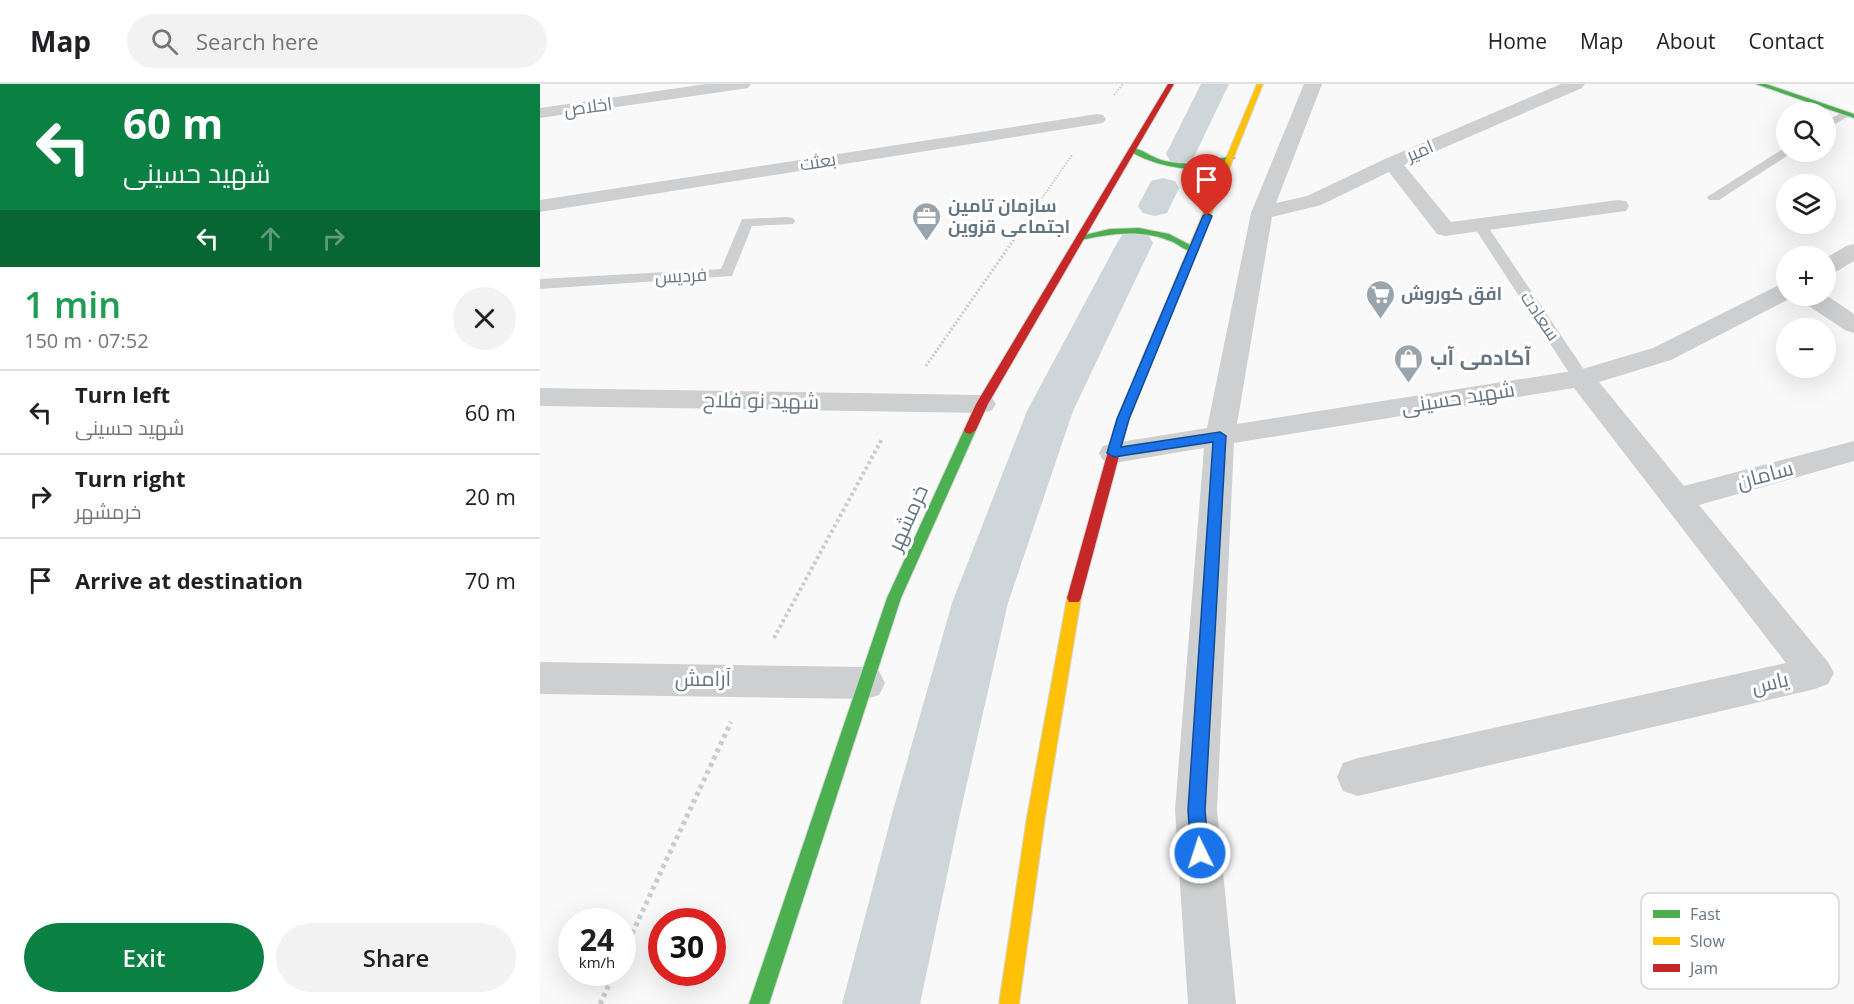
<!DOCTYPE html>
<html lang="en">
<head>
<meta charset="utf-8">
<style>
  :root { --surface:#fff; --page:#f2f2f2; --text:#202124; --muted:#757577; --line:#e0e0e0; --accent:#0b8043 }
  body { margin:0; font-family:"Open Sans",Cairo,sans-serif; background:var(--page); color:var(--text); height:100vh; display:flex; flex-direction:column; font-size:22px; white-space:nowrap }
  * { box-sizing:border-box; margin:0 }
  p { font-size:20px; color:var(--muted) }
  .icon { flex:none; width:33px; height:33px; fill:none; stroke:currentColor; stroke-width:2; stroke-linecap:round; stroke-linejoin:round }
  .map { position:relative; flex:1; overflow:hidden }
  .drawer { display:flex; flex-direction:column; background:var(--surface); width:540px }
  .drawer>* { flex:none }
  .top-card { background:#0b8043; color:#fff; overflow:hidden }
  .controls { position:absolute; left:1236px; top:18px; display:grid; gap:12px }
  .controls a { display:grid; place-items:center; width:60px; height:60px; border-radius:50%; background:var(--surface); box-shadow:0 6px 24px #0002; font-size:30px }
  .speed { position:absolute; left:18px; top:824px; display:flex; gap:12px; font-size:30px; font-weight:700; text-align:center }
  .speed>* { display:grid; place-content:center; width:78px; height:78px; border-radius:50%; background:var(--surface); box-shadow:0 6px 24px #0002; line-height:1 }
  .speed small { font-size:15px; font-weight:400 }
  .speed .limit { border:9px solid #d22; background:#fff; color:#111 }
  .pin { position:absolute; display:grid; place-items:center; width:51px; height:51px; color:#fff; margin:-62px -26px; border-radius:50% 50% 50% 0; rotate:-45deg; box-shadow:0 0 6px #0007 }
  .pin .icon { rotate:45deg }
  .me { position:absolute; width:66px; margin:-33px; rotate:356deg; stroke-linejoin:round; filter:drop-shadow(0 0 4px #0008) }
  .turn { display:flex; align-items:center; gap:21px; height:126px; padding:0 24px; font-size:27px }
  .turn .icon { width:78px; height:78px; stroke-width:2.5 }
  .turn b { display:block; font-size:42px; line-height:51px }
  .lanes { display:flex; align-items:center; height:57px; padding:0 24px; background:#0003; justify-content:center; gap:30px; direction:ltr }
  .lanes .off { opacity:.35 }
  .round { display:grid; place-items:center; flex:none; width:63px; height:63px; border-radius:32px; background:var(--page) }
  .overview { display:flex; align-items:center; justify-content:space-between; height:102px; padding:0 24px }
  h1 { font-size:36px; font-weight:600; line-height:45px; color:#1e9e55 }
  .action { display:flex; gap:12px; margin-top:auto; padding:12px 24px }
  .action a { flex:1; height:69px; border-radius:36px; background:var(--accent); color:#fff; font-size:24px; font-weight:600; line-height:69px; text-align:center }
  .action a+a { background:var(--page); color:var(--text) }
  ul { padding:0; list-style:none }
  li { display:flex; align-items:center; gap:18px; height:84px; padding:0 24px; border-top:2px solid var(--line) }
  li div { flex:1 }
  li b { display:block; font-size:22px }
  li em { font-style:normal }
  header { display:flex; align-items:center; gap:36px; box-sizing:border-box; height:84px; padding:0 30px; background:var(--surface); border-bottom:2px solid var(--line) }
  header strong { font-size:28px }
  nav { display:flex; gap:33px; margin-inline-start:auto; font-size:21px }
  .search { width:420px; height:54px; background:var(--page); display:flex; align-items:center; gap:15px; box-sizing:border-box; padding:0 21px; border-radius:33px; color:var(--muted); font-size:22px }
  main { display:flex; flex:1; min-height:0 }
  .map>svg:first-child { display:block }
  .lines { fill:none; stroke-linecap:round; stroke-linejoin:round }
  .canal { fill:#ced6d9; fill-rule:evenodd }
  .fast-casing { stroke:#d5d6d7; stroke-width:2 }
  .slow-casing { stroke:#d5d6d7; stroke-width:2 }
  .jam-casing { stroke:#d5d6d7; stroke-width:2 }
  .path-far3 { stroke:#cbcccd; stroke-width:2; stroke-dasharray:1.5 1.5; stroke-linecap:butt }
  .path-far2 { stroke:#cbcccd; stroke-width:3; stroke-dasharray:2 2; stroke-linecap:butt }
  .path-far1 { stroke:#cbcccd; stroke-width:4; stroke-dasharray:3 3; stroke-linecap:butt }
  .path { stroke:#cbcccd; stroke-width:5; stroke-dasharray:4 4; stroke-linecap:butt }
  .lane { fill:#cecfd0; fill-rule:evenodd }
  .street { fill:#cecfd0; fill-rule:evenodd }
  .fast { fill:#4caf50; fill-rule:evenodd }
  .slow { fill:#ffc107; fill-rule:evenodd }
  .jam { fill:#c62828; fill-rule:evenodd }
  .route { fill:#1a73e8; stroke:#114b97; stroke-width:1.5 }
  .labels { text-anchor:middle; stroke-width:6; stroke-linejoin:round; paint-order:stroke }
  .far-street-label { font-size:18px; fill:#657683; stroke:#fff }
  .far-poi-label { font-size:18px; font-weight:bold; fill:#657683; stroke:#fff; text-anchor:start }
  .poi-label { font-size:21px; font-weight:bold; fill:#657683; stroke:#fff; text-anchor:start }
  .street-label { font-size:21px; fill:#657683; stroke:#fff }
  .key { fill:#fff; stroke:#d1d6da; stroke-width:1.5 }
  .key-label { font-size:16px; fill:#657683 }
</style>
</head>
<body>
<header>
<strong>Map</strong>
<div class="search"><svg class="icon" aria-label="search" viewBox="0 0 24 24"><circle cx="10" cy="10" r="6"/><path d="M15 15l6 6"/></svg>Search here</div>
<nav><a>Home</a><a>Map</a><a>About</a><a>Contact</a></nav>
</header>
<main>
<section class="drawer">
<div class="top-card">
<div class="turn"><svg class="icon" aria-label="left" viewBox="0 0 24 24"><path d="M17 20v-9H6M10 6l-5 5 5 5"/></svg><div><b>60 m</b>شهید حسینی</div></div>
<div class="lanes"><svg class="icon" aria-label="left" viewBox="0 0 24 24"><path d="M17 20v-9H6M10 6l-5 5 5 5"/></svg><svg class="icon off" aria-label="ahead" viewBox="0 0 24 24"><path d="M12 20V5M6 11l6-6 6 6"/></svg><svg class="icon off" aria-label="right" viewBox="0 0 24 24"><path d="M7 20v-9h11M14 6l5 5-5 5"/></svg></div>
</div>
<div class="overview"><div><h1>1 min</h1><p>150 m · 07:52</p></div><a class="round"><svg class="icon" aria-label="close" viewBox="0 0 24 24"><path d="M6 6l12 12M18 6L6 18"/></svg></a></div>
<ul>
<li><svg class="icon" aria-label="left" viewBox="0 0 24 24"><path d="M17 20v-9H6M10 6l-5 5 5 5"/></svg><div><b>Turn left</b><p>شهید حسینی</p></div><em>60 m</em></li>
<li><svg class="icon" aria-label="right" viewBox="0 0 24 24"><path d="M7 20v-9h11M14 6l5 5-5 5"/></svg><div><b>Turn right</b><p>خرمشهر</p></div><em>20 m</em></li>
<li><svg class="icon" aria-label="arrive" viewBox="0 0 24 24"><path d="M6 21V4h12l-3 4 3 4H6"/></svg><div><b>Arrive at destination</b></div><em>70 m</em></li>
</ul>
<div class="action"><a>Exit</a><a>Share</a></div>
</section>
<div class="map">
<svg width="1314" height="920" viewBox="0 0 1314 920">
  <rect width="100%" height="100%" fill="#f9f9f9"/>
  <g class="lines">
    <path class="canal" d="M 661,0 L 689,0 L 652,77 L 641,79 L 630,77 L 626,70 Z
      M 623,94 L 635,97 L 639,104 L 627,129 L 615,132 L 603,129 L 598,122 L 611,97 Z
      M 595,148 L 608,151 L 613,159 L 533,327 L 468,519 L 420,730 L 380,920 L 302,920 L 352,730 L 412,519 L 487,327 L 577,159 L 582,151 Z"/>
    <defs>
      <path id="fast" d="M 1216,0 L 1226,0 L 1314,30 L 1314,34 Z
        M 591,64 C 601,64 611,73 621,76 C 645,83 668,78 691,72 L 695,74 C 666,93 619,84 591,68 Z
        M 599,144 L 629,150 L 658,165 C 650,171 641,162 633,158 C 603,145 572,149 541,156 L 536,153 L 570,145 Z
        M 430,342 L 436,346 L 361,514 L 229,920 L 209,920 L 347,514 L 424,346 Z"/>
      <path id="slow" d="M 717,0 L 723,0 L 639,211 L 638,213 L 630,213 L 629,211 Z
        M 534,508 L 539,510 L 541,514 L 505,733 L 479,920 L 459,920 L 487,733 L 527,514 L 529,510 Z"/>
      <path id="jam" d="M 628,0 L 634,0 L 448,320 L 436,346 L 430,350 L 426,349 L 424,346 L 436,320 Z
        M 634,208 L 639,211 L 589,335 L 541,514 L 539,518 L 529,518 L 527,514 L 577,335 L 629,211 Z"/>
    </defs>
    <use href="#fast" class="fast-casing"/>
    <use href="#slow" class="slow-casing"/>
    <use href="#jam" class="jam-casing"/>
    <path class="path-far3" d="M 574,11 L 583,0
      M 478,149 L 532,71"/>
    <path class="path-far2" d="M 386,282 L 479,148"/>
    <path class="path-far1" d="M 234,554 L 342,355"/>
    <path class="path" d="M 82,871 L 191,638
      M 60,920 L 75,888"/>
    <path class="lane" d="M 1305,27 L 1311,30 L 1309,32 L 1286,45 L 1286,37 Z
      M 1246,63 L 1246,68 L 1252,68 L 1250,70 L 1179,116 L 1169,116 L 1167,113 Z
      M 248,133 L 253,134 L 255,137 L 253,140 L 212,142 L 192,192 L 0,205 L 0,195 L 181,185 L 202,135 Z
      M 939,136 L 944,137 L 1047,290 L 1050,294 L 1047,298 L 1035,298 L 932,140 Z"/>
    <path class="street" d="M 166,0 L 211,0 L 208,4 L 202,5 L 0,34 L 0,24 Z
      M 764,0 L 782,0 L 736,119 L 767,112 L 845,75 L 1021,0 L 1045,0 L 1042,4 L 864,81 L 911,138 L 1078,116 L 1086,117 L 1089,122 L 1086,127 L 1078,128 L 905,152 L 897,150 L 849,88 L 781,121 L 732,133 L 697,340 L 1039,286 L 1113,264 L 1237,202 L 1246,200 L 1246,212 L 1255,212 L 1131,276 L 1059,298 L 1144,402 L 1314,357 L 1314,377 L 1159,421 L 1288,578 L 1294,589 L 1288,600 L 1275,605 L 818,712 L 803,707 L 797,693 L 803,679 L 818,674 L 1246,579 L 1034,304 L 694,359 L 677,726 L 696,920 L 648,920 L 635,726 L 664,364 L 574,379 L 563,376 L 559,369 L 563,362 L 574,359 L 667,344 L 711,129 Z
      M 557,30 L 563,31 L 566,35 L 563,39 L 0,128 L 0,116 Z
      M 1314,160 L 1314,177 L 1294,189 L 1286,191 L 1286,174 L 1306,162 Z
      M 1286,211 L 1314,230 L 1314,249 L 1305,246 L 1261,217 L 1258,212 Z
      M 0,304 L 442,311 L 452,314 L 456,320 L 452,326 L 442,329 L 0,322 Z
      M 0,578 L 326,583 L 339,587 L 345,599 L 339,611 L 326,615 L 0,610 Z"/>
    <use href="#fast" class="fast"/>
    <use href="#slow" class="slow"/>
    <use href="#jam" class="jam"/>
  </g>
  <path class="route" d="M 667,129 L 672,132 L 589,335 L 581,363 L 680,348 L 686,352 L 665,726 L 669,769 L 666,775 L 660,778 L 653,775 L 651,769 L 648,726 L 673,358 L 574,373 L 567,369 L 577,335 L 663,132 Z"/>
  <defs>
    <symbol id="office-pin" viewBox="-11 -11 22 30"><path d="M0 17L-7.5 6A9.5 9.5 0 1 1 7.5 6Z" fill="#99a4ac" stroke="#fff"/><path d="M-6-3h4V-5.5h4V-3h4V5H-6ZM-1-4.5V-3h2v-1.5ZM-6 0V1H6V0Z" fill="#fff"/></symbol>
    <symbol id="supermarket-pin" viewBox="-11 -11 22 30"><path d="M0 17L-7.5 6A9.5 9.5 0 1 1 7.5 6Z" fill="#99a4ac" stroke="#fff"/><path d="M-6-5.5h2.5l.6 2H6L4.5 2H-2.5L-4.4-4H-6ZM-1.5 3.2a1.3 1.3 0 1 0 .1 0ZM3 3.2a1.3 1.3 0 1 0 .1 0Z" fill="#fff"/></symbol>
    <symbol id="shop-pin" viewBox="-11 -11 22 30"><path d="M0 17L-7.5 6A9.5 9.5 0 1 1 7.5 6Z" fill="#99a4ac" stroke="#fff"/><path d="M-5-2.5h2.3a2.7 3.5 0 0 1 5.4 0H5L5.5 6h-11ZM-1.5-2.5h3a1.5 2.3 0 0 0-3 0Z" fill="#fff"/></symbol>
  </defs>
  <g fill-rule="evenodd">
    <use href="#office-pin" x="370" y="116" width="33" height="45"/>
    <use href="#supermarket-pin" x="824" y="194" width="33" height="45"/>
    <use href="#shop-pin" x="852" y="258" width="33" height="45"/>
  </g>
  <g class="labels">
    <g class="far-street-label">
      <text transform="translate(48 23) rotate(-8)" y="6">اخلاص</text>
      <text transform="translate(880 67) rotate(-23)" y="6">امیر</text>
      <text transform="translate(278 78) rotate(-9)" y="6">بعثت</text>
      <text transform="translate(141 192) rotate(-3)" y="6">فردیس</text>
      <text transform="translate(1000 232) rotate(56)" y="6">سعادت</text>
    </g>
    <g class="far-poi-label">
      <text x="408" y="128">سازمان تامین<tspan x="408" dy="21">اجتماعی قزوین</tspan></text>
      <text x="861" y="216">افق کوروش</text>
    </g>
    <g class="poi-label">
      <text x="890" y="281">آکادمی آب</text>
    </g>
    <g class="street-label">
      <text transform="translate(918 314) rotate(-9)" y="7">شهید حسینی</text>
      <text transform="translate(221 317) rotate(1)" y="7">شهید نو فلاح</text>
      <text transform="translate(1225 391) rotate(-15)" y="7">سامان</text>
      <text transform="translate(368 434) rotate(-66)" y="7">خرمشهر</text>
      <text x="163" y="602">آرامش</text>
      <text transform="translate(1230 599) rotate(-13)" y="7">یاس</text>
    </g>
  </g>
  <rect x="1101" y="809" width="198" height="96" rx="9" class="key"/>
  <rect x="1113" y="826" width="27" height="8" fill="#4caf50"/>
  <rect x="1113" y="853" width="27" height="8" fill="#ffc107"/>
  <rect x="1113" y="880" width="27" height="8" fill="#c62828"/>
  <g class="key-label">
    <text x="1150" y="836">Fast</text>
    <text x="1150" y="863">Slow</text>
    <text x="1150" y="890">Jam</text>
  </g>
</svg>
<div class="controls">
<a><svg class="icon" aria-label="search" viewBox="0 0 24 24"><circle cx="10" cy="10" r="6"/><path d="M15 15l6 6"/></svg></a>
<a><svg class="icon" aria-label="layers" viewBox="0 0 24 24"><path d="M12 4l9 5-9 5-9-5zM3 14l9 5 9-5"/></svg></a>
<a>+</a>
<a>−</a>
</div>
<div class="speed"><div>24<small>km/h</small></div><div class="limit">30</div></div>
<div class="pin" style="left:667px;top:132px;background:#d93025"><svg class="icon" aria-label="arrive" viewBox="0 0 24 24"><path d="M6 21V4h12l-3 4 3 4H6"/></svg></div>
<svg class="me" style="left:660px;top:769px" viewBox="-20 -20 40 40"><circle r="17" fill="#1a73e8" stroke="#fff" stroke-width="3"/><path d="M0-11L8 9 0 5-8 9z" fill="#fff"/></svg>
</div>
</main>
</body>
</html>
